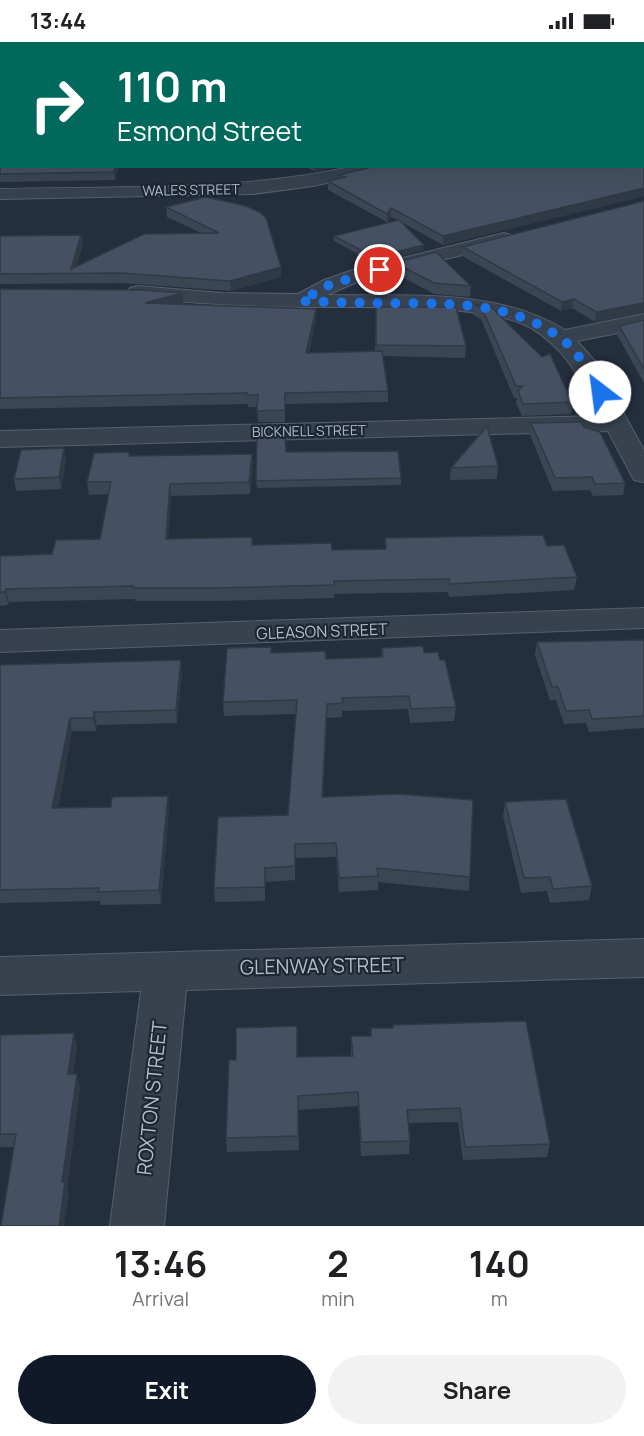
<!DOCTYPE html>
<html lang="en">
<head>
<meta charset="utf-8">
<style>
  :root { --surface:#fff; --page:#f2f2f2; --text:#202124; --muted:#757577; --accent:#111827 }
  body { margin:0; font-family:Manrope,sans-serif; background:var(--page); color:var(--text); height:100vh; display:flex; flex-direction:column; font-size:22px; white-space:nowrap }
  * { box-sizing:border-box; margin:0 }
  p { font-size:20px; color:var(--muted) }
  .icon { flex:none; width:33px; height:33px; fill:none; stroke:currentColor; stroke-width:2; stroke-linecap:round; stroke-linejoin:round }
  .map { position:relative; height:1184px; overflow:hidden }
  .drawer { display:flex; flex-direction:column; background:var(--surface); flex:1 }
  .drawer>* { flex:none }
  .guide { position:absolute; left:0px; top:0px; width:645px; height:126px; box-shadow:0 6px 24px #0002; background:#00695c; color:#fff; overflow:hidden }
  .pin { position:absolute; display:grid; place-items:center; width:51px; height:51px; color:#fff; margin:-26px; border:3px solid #fff; border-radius:50%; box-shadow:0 2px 6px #0007 }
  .me { position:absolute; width:66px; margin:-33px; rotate:330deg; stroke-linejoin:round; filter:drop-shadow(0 0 4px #0008) }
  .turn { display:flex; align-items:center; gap:21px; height:126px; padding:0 18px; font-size:27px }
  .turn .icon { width:78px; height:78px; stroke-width:2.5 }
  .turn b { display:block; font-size:42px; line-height:51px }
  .eta { display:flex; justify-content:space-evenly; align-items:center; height:102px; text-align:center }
  .eta b { font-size:36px; font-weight:700; line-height:42px }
  .cta { display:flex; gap:12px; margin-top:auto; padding:12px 18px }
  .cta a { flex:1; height:69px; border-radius:36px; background:var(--accent); color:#fff; font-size:24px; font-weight:700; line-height:69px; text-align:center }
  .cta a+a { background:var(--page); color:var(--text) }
  .status { display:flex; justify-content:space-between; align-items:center; height:42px; padding:0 30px; background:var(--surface); direction:ltr }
  .status svg { height:16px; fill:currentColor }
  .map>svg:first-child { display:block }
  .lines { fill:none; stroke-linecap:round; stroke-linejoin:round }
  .minor-casing { stroke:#565f6c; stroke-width:2 }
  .major-casing { stroke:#414a57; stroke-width:2 }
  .minor { fill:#38414e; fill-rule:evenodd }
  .major { fill:#56606e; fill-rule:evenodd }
  .wall { fill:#3b4654 }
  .shaded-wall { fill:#303945 }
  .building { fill:#455162; stroke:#303945; stroke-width:1.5 }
  .route { stroke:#1a73e8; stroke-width:10; stroke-dasharray:0 18 }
  .labels { text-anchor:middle; stroke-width:4.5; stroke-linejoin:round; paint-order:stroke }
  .far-street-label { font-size:14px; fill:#b4bcc9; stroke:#1d2633 }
  .street-label { font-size:16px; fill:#b4bcc9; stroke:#1d2633 }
  .near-street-label { font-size:20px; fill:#b4bcc9; stroke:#1d2633 }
</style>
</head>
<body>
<div class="status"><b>13:44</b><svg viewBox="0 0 49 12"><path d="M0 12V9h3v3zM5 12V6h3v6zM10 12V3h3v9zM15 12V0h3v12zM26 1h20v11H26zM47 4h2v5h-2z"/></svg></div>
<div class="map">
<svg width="644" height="1184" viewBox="0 0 644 1184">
  <rect width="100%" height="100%" fill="#242f3e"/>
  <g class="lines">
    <defs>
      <path id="minor" d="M 625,0 L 641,0 L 642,2 L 626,2 Z
        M 355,124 L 388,124 L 386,128 L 313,144 L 253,152 L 0,157 L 0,147 C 118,144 239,150 355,124 Z
        M 504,191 L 511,193 L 514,197 L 511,201 L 364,237 L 327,253 C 405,255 496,245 565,288 L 644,272 L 644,286 L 577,299 L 594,318 L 644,408 L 644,440 L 634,438 L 608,389 L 0,405 L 0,389 L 600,374 C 580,337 568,309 531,286 C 487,260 355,266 301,265 C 246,264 192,261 137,256 L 130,254 L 126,250 L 130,246 L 137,244 L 222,251 L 298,252 L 324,238 L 350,229 Z
        M 644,566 L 644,586 L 0,610 L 0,588 Z
        M 644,897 L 644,935 L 186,948 L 164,1184 L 110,1184 L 141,949 L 0,953 L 0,915 Z"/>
      <path id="major" d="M 509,0 L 522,0 L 523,2 L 510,2 Z"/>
    </defs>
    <use href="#minor" class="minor-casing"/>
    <use href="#major" class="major-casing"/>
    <use href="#minor" class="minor"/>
    <use href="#major" class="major"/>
  </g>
  <path class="wall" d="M 0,77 L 119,124 L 115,138 L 0,140 Z
    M 644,105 L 644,154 L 443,203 L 401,180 L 423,208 L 374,221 L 334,199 L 334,194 L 397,178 L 391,175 L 387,180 L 328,148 L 328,139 L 338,137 L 338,133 Z
    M 304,124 L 340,124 L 314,129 Z
    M 206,155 L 281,225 L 281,235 L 231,249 L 122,241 L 0,242 L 0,194 L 81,193 L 83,203 L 76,224 L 201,191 L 167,175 L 166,165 Z
    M 644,159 L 644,271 L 595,280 L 572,266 L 561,269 L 462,214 L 463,205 Z
    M 395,221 L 471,244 L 470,255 L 434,252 L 395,231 Z
    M 0,247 L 183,251 L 183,261 L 180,262 L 316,278 L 309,311 L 375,309 L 376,265 L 466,304 L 465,316 L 383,314 L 388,349 L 388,360 L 285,362 L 285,380 L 258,380 L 257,365 L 248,365 L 248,362 L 0,367 Z
    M 474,262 L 491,265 L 572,360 L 571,372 L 522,374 L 516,361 L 517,356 L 514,356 L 481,277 L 473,273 Z
    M 644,278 L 644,341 L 617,293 L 619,284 Z
    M 531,381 L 584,385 L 625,441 L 623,453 L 593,454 L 590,448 L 553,449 L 530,393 Z
    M 64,406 L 66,419 L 61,447 L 16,449 L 14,437 Z
    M 286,410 L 401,436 L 401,443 L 257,446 L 256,439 Z
    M 252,412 L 253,424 L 250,452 L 171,454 L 168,497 L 252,495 L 253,503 L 332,508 L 385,507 L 385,496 L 547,504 L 577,535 L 574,548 L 449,555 L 448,550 L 334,552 L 334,556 L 215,559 L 135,559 L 135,557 L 9,560 L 8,563 L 0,564 L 0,514 L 52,512 L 100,497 L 109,452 L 89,453 L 87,440 L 130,414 Z
    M 498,424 L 497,437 L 450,438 L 451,426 Z
    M 644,598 L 644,686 L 589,690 L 586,681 L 564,682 L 556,658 L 550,658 L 535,613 L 537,600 Z
    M 382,606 L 424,611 L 440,618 L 456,665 L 454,679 L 410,681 L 408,667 L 342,669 L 342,675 L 327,676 L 323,755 L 470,835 L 469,849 L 378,840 L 378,848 L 339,850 L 336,815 L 295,816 L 295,838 L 265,840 L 265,859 L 215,860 L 214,846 L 288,773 L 296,672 L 224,674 L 223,660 L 272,611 L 326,617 L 381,615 Z
    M 0,623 L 182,631 L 177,681 L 97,683 L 96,689 L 72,689 L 58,766 L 111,765 L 168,754 L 169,767 L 161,862 L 101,863 L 100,859 L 0,861 Z
    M 505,760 L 592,844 L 589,858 L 550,861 L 547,849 L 521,851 L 503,774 Z
    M 0,993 L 77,1005 L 73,1032 L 80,1046 L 67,1145 L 69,1152 L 14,1105 L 0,1105 Z
    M 351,994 L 550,1102 L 547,1115 L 463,1118 L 458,1080 L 408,1081 L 410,1099 L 409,1112 L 361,1114 L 358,1064 L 298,1068 L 299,1108 L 227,1110 L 226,1096 L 236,1018 L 351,1014 Z"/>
  <path class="shaded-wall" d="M 116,124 L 119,124 L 115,138 L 114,130 Z
    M 314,124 L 340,124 L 314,129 Z
    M 644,146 L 644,154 L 443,203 L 443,194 Z
    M 391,166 L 391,175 L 387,180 L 387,172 Z
    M 81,193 L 83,203 L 74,231 L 71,227 Z
    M 424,203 L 423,208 L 374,221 L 374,215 Z
    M 281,225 L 281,235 L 231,249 L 230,239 Z
    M 183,251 L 183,261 L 146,271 L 145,261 Z
    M 574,257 L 572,266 L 561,269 L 562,260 Z
    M 644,261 L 644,271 L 595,280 L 596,270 Z
    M 316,267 L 316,278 L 306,322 L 306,311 Z
    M 64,406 L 66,419 L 61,447 L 59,435 Z
    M 252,412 L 253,424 L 250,452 L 249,440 Z
    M 170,442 L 171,454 L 167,509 L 166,497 Z
    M 6,547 L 9,560 L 8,563 L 5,550 Z
    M 181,618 L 182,631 L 177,681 L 176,668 Z
    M 327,662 L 327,676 L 322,769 L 322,755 Z
    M 94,670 L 97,683 L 96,689 L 93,676 Z
    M 70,676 L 72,689 L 55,779 L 52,766 Z
    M 168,754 L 169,767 L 161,862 L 159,848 Z
    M 74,991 L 77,1005 L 71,1046 L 68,1032 Z
    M 77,1032 L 80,1046 L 67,1145 L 69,1152 L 64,1184 L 59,1184 L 62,1140 Z"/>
  <path class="building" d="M 0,0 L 474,0 L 475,2 L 2,2 L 2,12 L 0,13 Z
    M 2,22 L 2,68 L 1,64 L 0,65 L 0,23 Z
    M 0,77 L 2,77 L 2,124 L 116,124 L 114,130 L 0,132 Z
    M 644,105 L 644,146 L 443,194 L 391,166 L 387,172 L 328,139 L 345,135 L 338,133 L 376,124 L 644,124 Z
    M 206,155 L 246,164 L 261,171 L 266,176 L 281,225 L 230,239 L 121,231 L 0,232 L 0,194 L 81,193 L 71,227 L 144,192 L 219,191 L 166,165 Z
    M 644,159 L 644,261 L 596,270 L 574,257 L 562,260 L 463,205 Z
    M 399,178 L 424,203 L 374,215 L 334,194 Z
    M 436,210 L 471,244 L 434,241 L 395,221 Z
    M 0,247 L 142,248 L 183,251 L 145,261 L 316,267 L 306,311 L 382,309 L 388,349 L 285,351 L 285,368 L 257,369 L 258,353 L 247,353 L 247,351 L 0,356 Z
    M 474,262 L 491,265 L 542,315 L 550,312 L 572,360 L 523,362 L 518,349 L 523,344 L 516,344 L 482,266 Z
    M 376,265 L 456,265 L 466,304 L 376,303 Z
    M 644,278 L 644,327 L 619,284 Z
    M 581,380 L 584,385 L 600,390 L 625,441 L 595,442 L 592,435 L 555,436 L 531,381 Z
    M 487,384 L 498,424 L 451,426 Z
    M 285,393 L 286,410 L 398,409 L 401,436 L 256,439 L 257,394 Z
    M 64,406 L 59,435 L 14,437 L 21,408 Z
    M 129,410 L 129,414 L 252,412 L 249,440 L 170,442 L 166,497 L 252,495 L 252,503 L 331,501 L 332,508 L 386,507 L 385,496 L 543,493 L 547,504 L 564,503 L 577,535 L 450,542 L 449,537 L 334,539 L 334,543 L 214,546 L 134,546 L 134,544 L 6,547 L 5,550 L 0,550 L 0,514 L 52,512 L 56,498 L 100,497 L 111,440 L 87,440 L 94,411 Z
    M 644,598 L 644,674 L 592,677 L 589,668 L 566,669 L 558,645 L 552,645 L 537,600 Z
    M 423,604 L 424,611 L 438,610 L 440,618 L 445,618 L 456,665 L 411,667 L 409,654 L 342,656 L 343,661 L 327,662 L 322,755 L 399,752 L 473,758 L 470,835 L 377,826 L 378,834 L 339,836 L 336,801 L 295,802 L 295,824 L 265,826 L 265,845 L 214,846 L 218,775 L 288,773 L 297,658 L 223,660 L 227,606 L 271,605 L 271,611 L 325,609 L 326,617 L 383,615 L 382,606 Z
    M 181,618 L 176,668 L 94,670 L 93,676 L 70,676 L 52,766 L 111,765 L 112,755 L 168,754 L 159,848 L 98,850 L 99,846 L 0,848 L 0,623 Z
    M 566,757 L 592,844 L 553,847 L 550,835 L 524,836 L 505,760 Z
    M 526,979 L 550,1102 L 465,1105 L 460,1066 L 407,1068 L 410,1099 L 361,1100 L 358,1050 L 298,1054 L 298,1094 L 226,1096 L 229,1018 L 236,1018 L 236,986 L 297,984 L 297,1015 L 353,1014 L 351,994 L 371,994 L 371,986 L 393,986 L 393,983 Z
    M 74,991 L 68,1032 L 77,1032 L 62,1140 L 65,1140 L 59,1184 L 1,1184 L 16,1092 L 0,1092 L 0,993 Z"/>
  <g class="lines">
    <path class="route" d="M 380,228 L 331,242 L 301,259 C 327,260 353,261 378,261 C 440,262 507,257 559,295 C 578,308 589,330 600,350"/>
  </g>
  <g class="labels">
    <g class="far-street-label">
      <text transform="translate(191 148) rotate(-1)" y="5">WALES STREET</text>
      <text transform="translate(309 389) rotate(-1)" y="5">BICKNELL STREET</text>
    </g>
    <g class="street-label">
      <text transform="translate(322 589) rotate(-2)" y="6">GLEASON STREET</text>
    </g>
    <g class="near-street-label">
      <text transform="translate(322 924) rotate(-1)" y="7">GLENWAY STREET</text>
      <text transform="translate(152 1056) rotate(-84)" y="7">ROXTON STREET</text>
    </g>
  </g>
</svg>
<div class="pin" style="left:380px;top:228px;background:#d93025"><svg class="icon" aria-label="arrive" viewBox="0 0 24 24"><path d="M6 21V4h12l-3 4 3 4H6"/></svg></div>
<svg class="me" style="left:600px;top:350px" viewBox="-20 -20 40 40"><circle r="19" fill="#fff"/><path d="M0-13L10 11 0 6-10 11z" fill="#1a73e8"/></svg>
<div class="guide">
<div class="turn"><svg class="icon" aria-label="right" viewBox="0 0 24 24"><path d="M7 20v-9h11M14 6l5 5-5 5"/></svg><div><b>110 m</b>Esmond Street</div></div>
</div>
</div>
<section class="drawer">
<div class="eta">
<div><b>13:46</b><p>Arrival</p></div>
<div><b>2</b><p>min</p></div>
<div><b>140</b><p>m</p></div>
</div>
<div class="cta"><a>Exit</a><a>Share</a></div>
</section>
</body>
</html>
